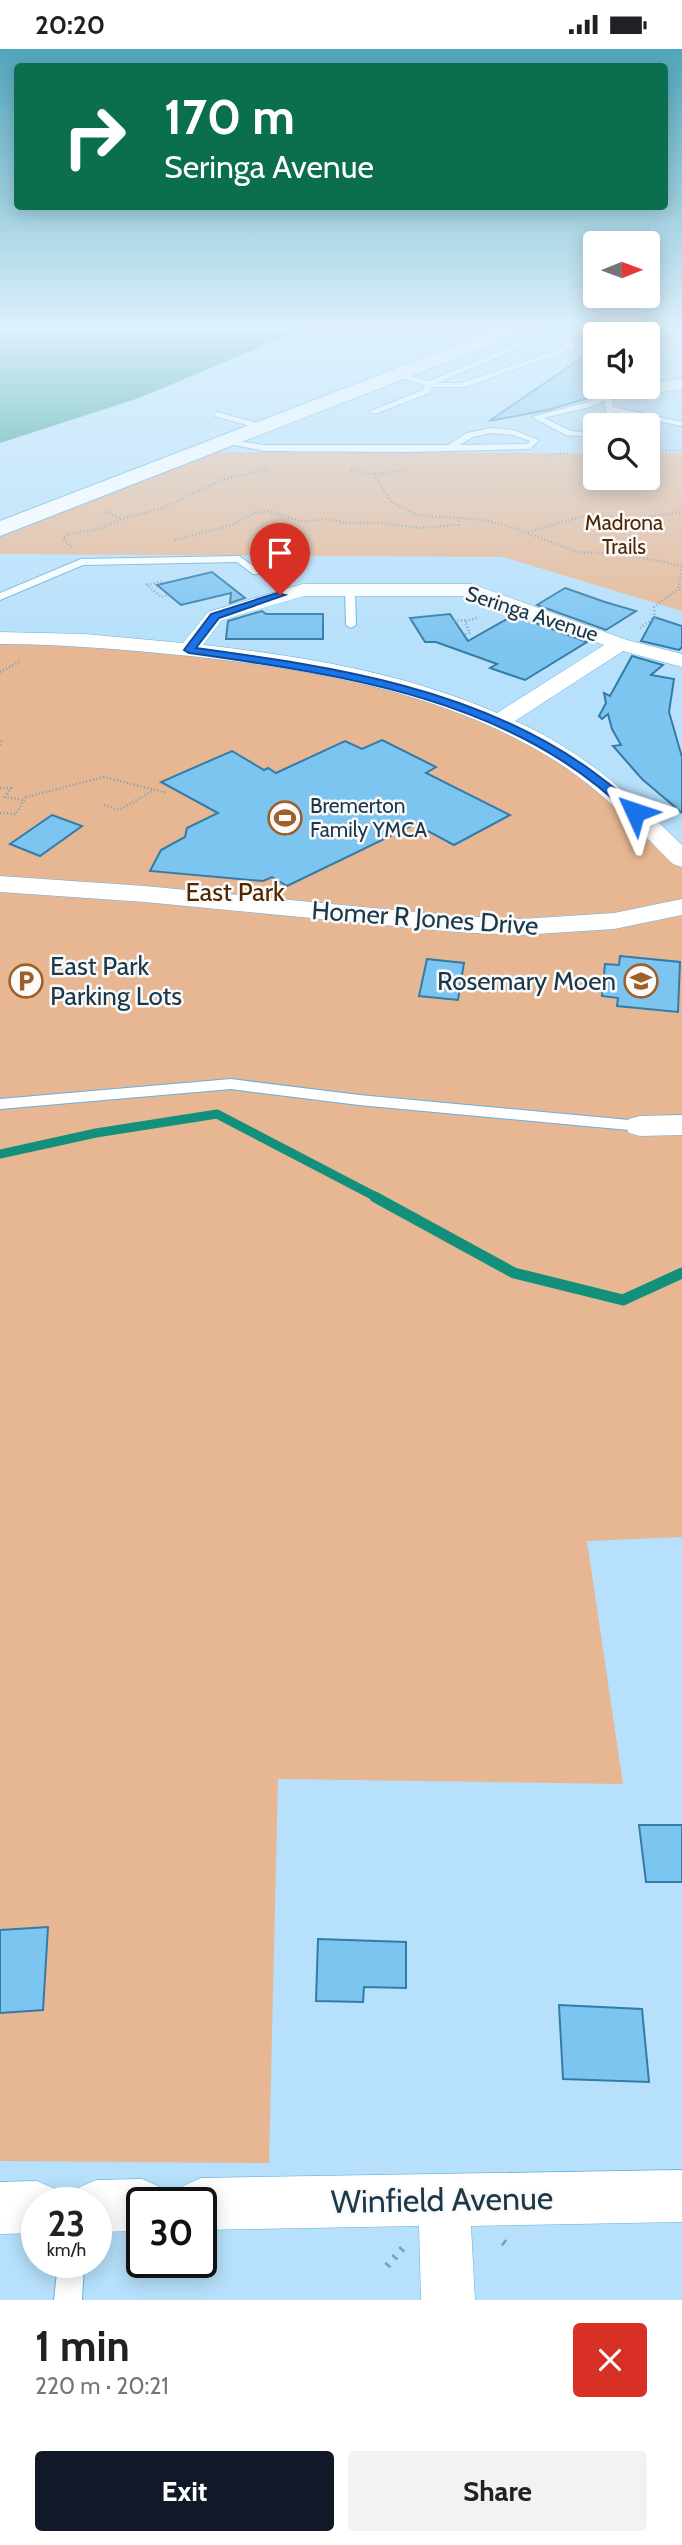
<!DOCTYPE html>
<html lang="en">
<head>
<meta charset="utf-8">
<style>
  :root { --surface:#fff; --page:#f2f2f2; --text:#202124; --muted:#757577; --accent:#111827 }
  body { margin:0; font-family:Cabin,sans-serif; background:var(--page); color:var(--text); height:100vh; display:flex; flex-direction:column; font-size:26px; white-space:nowrap }
  * { box-sizing:border-box; margin:0 }
  p { font-size:23px; color:var(--muted) }
  .icon { flex:none; width:38px; height:38px; fill:none; stroke:currentColor; stroke-width:2; stroke-linecap:round; stroke-linejoin:round }
  .map { position:relative; height:2251px; overflow:hidden }
  .drawer { display:flex; flex-direction:column; background:var(--surface); flex:1 }
  .drawer>* { flex:none }
  .guide { position:absolute; left:14px; top:14px; width:654px; height:147px; border-radius:7px; box-shadow:0 4px 18px #0003; background:#0b6e4f; color:#fff; overflow:hidden }
  .needle { width:46px; rotate:89deg }
  .controls { position:absolute; left:583px; top:182px; display:grid; gap:14px }
  .controls a { display:grid; place-items:center; width:77px; height:77px; border-radius:7px; background:var(--surface); box-shadow:0 4px 18px #0003; font-size:35px }
  .speed { position:absolute; left:21px; top:2138px; display:flex; gap:14px; font-size:35px; font-weight:700; text-align:center }
  .speed>* { display:grid; place-content:center; width:91px; height:91px; border-radius:50%; background:var(--surface); box-shadow:0 4px 18px #0003; line-height:1 }
  .speed small { font-size:18px; font-weight:400 }
  .speed .limit { border:4px solid #111; border-radius:10px; background:#fff; color:#111 }
  .pin { position:absolute; display:grid; place-items:center; width:60px; height:60px; color:#fff; margin:-72px -30px; border-radius:50% 50% 50% 0; rotate:-45deg; box-shadow:0 0 7px #0007 }
  .pin .icon { rotate:45deg }
  .me { position:absolute; width:77px; margin:-38px; rotate:312deg; stroke-linejoin:round; filter:drop-shadow(0 0 5px #0008) }
  .turn { display:flex; align-items:center; gap:24px; height:147px; padding:0 35px; font-size:32px }
  .turn .icon { width:91px; height:91px; stroke-width:2.5 }
  .turn b { display:block; font-size:49px; line-height:60px }
  .round { display:grid; place-items:center; flex:none; width:74px; height:74px; border-radius:7px; background:var(--page) }
  .headline { display:flex; align-items:center; justify-content:space-between; height:119px; padding:0 35px }
  h1 { font-size:42px; font-weight:800; line-height:52px }
  .button { display:flex; gap:14px; margin-top:auto; padding:14px 35px }
  .button a { flex:1; height:80px; border-radius:7px; background:var(--accent); color:#fff; font-size:28px; font-weight:800; line-height:80px; text-align:center }
  .button a+a { background:var(--page); color:var(--text) }
  .status { display:flex; justify-content:space-between; align-items:center; height:49px; padding:0 35px; background:var(--surface); direction:ltr }
  .status svg { height:19px; fill:currentColor }
  .map>svg:first-child { display:block }
  .green { fill:#e7b794 }
  .water { fill:#12907b }
  .lines { fill:none; stroke-linecap:round; stroke-linejoin:round }
  .stream-far1 { stroke:#12907b; stroke-width:9 }
  .stream { stroke:#12907b; stroke-width:11 }
  .building { fill:#7dc5f1; stroke:#347ca6; stroke-width:2 }
  .lane-casing { stroke:#68b0db; stroke-width:2 }
  .street-casing { stroke:#68b0db; stroke-width:1 }
  .secondary-casing { stroke:#68b0db; stroke-width:2 }
  .path-far1 { stroke:#7a9fb7; stroke-width:2.5; stroke-dasharray:1 2.5; stroke-linecap:butt }
  .path { stroke:#7a9fb7; stroke-width:7; stroke-dasharray:2.5 8; stroke-linecap:butt }
  .lane { fill:#fff; fill-rule:evenodd }
  .street { fill:#fff; fill-rule:evenodd }
  .secondary { fill:#fff; fill-rule:evenodd }
  .route { fill:#1a73e8; stroke:#114b97; stroke-width:2 }
  .labels { text-anchor:middle; stroke-width:5; stroke-linejoin:round; paint-order:stroke }
  .far-park-label { font-size:21px; fill:#522700; stroke:#fafafa }
  .far-street-label { font-size:21px; fill:#1a384a; stroke:#fafafa }
  .far-poi-label { font-size:21px; fill:#1a384a; stroke:#fafafa; text-anchor:start }
  .park-label { font-size:26px; fill:#522700; stroke:#fafafa }
  .street-label { font-size:26px; fill:#1a384a; stroke:#fafafa }
  .poi-label { font-size:26px; fill:#1a384a; stroke:#fafafa; text-anchor:start }
  .near-street-label { font-size:32px; fill:#1a384a; stroke:#fafafa }
</style>
</head>
<body>
<div class="status"><b>20:20</b><svg viewBox="0 0 49 12"><path d="M0 12V9h3v3zM5 12V6h3v6zM10 12V3h3v9zM15 12V0h3v12zM26 1h20v11H26zM47 4h2v5h-2z"/></svg></div>
<div class="map">
<svg width="682" height="2251" viewBox="0 0 682 2251">
  <rect width="100%" height="100%" fill="#b6e0fb"/>
  <path class="green" d="M 197,403 L 595,404 L 595,429 L 648,429 L 648,404 L 682,404 L 682,562 L 503,508 L 0,505 L 0,480 Z
    M 0,589 L 145,596 L 370,631 L 532,688 L 682,810 L 682,1488 L 587,1492 L 623,1735 L 278,1730 L 269,2114 L 0,2112 Z"/>
  <path class="water" d="M 0,281 L 301,281 L 139,349 L 0,394 Z"/>
  <g class="lines">
    <path class="stream-far1" d="M 0,1105 L 96,1084 L 217,1065 L 378,1149"/>
    <path class="stream" d="M 375,1148 L 514,1224 L 623,1251 L 682,1224"/>
  </g>
  <path class="building" d="M 595,300 L 595,332 L 586,335 L 595,337 L 595,347 L 548,361 L 489,372 Z
    M 212,523 L 245,549 L 230,554 L 231,544 L 181,556 L 157,536 Z
    M 565,539 L 605,553 L 636,562 L 606,581 L 537,556 Z
    M 262,562 L 266,565 L 323,565 L 323,590 L 226,590 L 228,572 Z
    M 450,565 L 468,592 L 514,566 L 587,593 L 525,631 L 490,619 L 497,615 L 436,593 L 425,593 L 410,569 Z
    M 654,568 L 682,577 L 682,598 L 679,601 L 641,592 Z
    M 632,607 L 663,616 L 651,626 L 674,630 L 669,663 L 682,708 L 682,764 L 642,730 L 613,697 L 621,696 L 612,680 L 608,665 L 602,670 L 599,667 L 606,654 L 604,644 L 610,647 Z
    M 382,691 L 436,718 L 426,724 L 510,766 L 454,796 L 415,775 L 287,837 L 272,828 L 263,832 L 150,822 L 161,801 L 185,788 L 187,779 L 218,764 L 161,733 L 232,702 L 264,721 L 268,719 L 276,724 L 345,692 L 362,700 Z
    M 52,766 L 82,777 L 40,807 L 10,795 Z
    M 620,907 L 680,913 L 678,963 L 617,957 L 618,949 L 602,947 L 605,915 L 619,916 Z
    M 427,910 L 464,914 L 458,951 L 419,947 Z
    M 639,1776 L 682,1776 L 682,1833 L 646,1833 Z
    M 48,1878 L 43,1961 L 0,1964 L 0,1881 Z
    M 318,1890 L 406,1893 L 406,1939 L 364,1938 L 363,1953 L 316,1952 Z
    M 559,1956 L 642,1960 L 649,2033 L 563,2030 Z"/>
  <g class="lines">
    <defs>
      <path id="lane" d="M 515,281 L 527,281 L 572,293 L 575,299 L 465,338 L 432,338 L 429,344 L 375,365 L 368,363 L 423,341 L 425,336 L 394,327 L 394,323 L 429,332 L 533,288 ZM 541,290 L 567,298 L 461,334 L 437,334 Z
        M 608,344 L 612,346 L 613,358 L 682,373 L 682,377 L 614,363 L 615,376 L 607,376 L 605,351 L 594,357 L 544,369 L 571,382 L 595,384 L 595,388 L 566,386 L 532,368 L 588,353 Z
        M 217,363 L 265,376 L 266,378 L 262,380 L 214,367 Z
        M 491,379 L 513,381 L 539,391 L 530,400 L 406,403 L 264,402 L 220,393 L 224,390 L 264,396 L 448,396 L 467,384 ZM 491,384 L 513,386 L 530,392 L 528,395 L 459,396 L 473,388 Z
        M 239,507 L 259,521 L 259,525 L 253,525 L 237,513 L 83,516 L 0,551 L 0,544 L 81,510 Z
        M 350,537 L 355,540 L 356,576 L 351,579 L 346,576 L 345,540 Z
        M 231,1030 L 359,1046 L 640,1072 L 648,1077 L 640,1082 L 359,1056 L 231,1040 L 0,1060 L 0,1050 Z
        M 58,2214 L 84,2214 L 82,2251 L 54,2251 Z"/>
      <path id="street" d="M 682,330 L 682,340 L 608,351 L 600,346 L 608,341 L 648,338 L 648,335 Z
        M 303,535 L 472,535 L 627,591 L 682,605 L 682,618 L 623,602 L 515,672 C 580,700 632,747 682,796 L 682,818 L 673,815 C 636,778 599,739 554,711 C 445,643 316,621 190,607 C 127,601 64,595 0,595 L 0,583 L 85,585 L 183,594 L 208,563 ZM 304,547 L 470,547 L 604,596 L 497,664 C 405,624 303,607 203,596 L 222,571 Z
        M 0,827 L 145,837 L 456,867 L 521,870 L 614,864 L 682,850 L 682,866 L 614,880 L 521,886 L 456,883 L 145,853 L 0,843 Z
        M 682,1066 L 682,1086 L 640,1087 L 629,1084 L 625,1077 L 629,1070 L 640,1067 Z
        M 682,2121 L 682,2173 L 471,2177 L 475,2251 L 421,2251 L 419,2177 L 201,2181 L 201,2154 L 175,2154 L 183,2137 L 201,2129 Z
        M 142,2130 L 160,2138 L 167,2154 L 142,2154 L 142,2182 L 96,2183 L 96,2154 L 71,2154 L 78,2139 L 96,2131 Z
        M 37,2132 L 55,2140 L 62,2154 L 37,2154 L 37,2184 L 0,2185 L 0,2133 Z"/>
      <path id="secondary" d="M 496,281 L 522,281 L 519,285 L 0,487 L 0,472 Z"/>
    </defs>
    <use href="#lane" class="lane-casing"/>
    <use href="#street" class="street-casing"/>
    <use href="#secondary" class="secondary-casing"/>
    <path class="path-far1" d="M 648,402 L 682,401
      M 546,406 L 568,404
      M 351,421 L 374,425 L 405,421
      M 374,425 L 391,453 L 417,466 L 484,471 L 517,480 L 577,503 L 624,505 L 682,517
      M 106,463 L 122,470
      M 528,483 L 587,466 L 636,469 L 682,463
      M 175,491 L 232,476 L 254,464 L 268,462 L 304,473 L 327,470 L 346,474 L 382,474 L 421,479 L 458,476 L 459,470
      M 72,498 L 63,490 L 68,485 L 98,480 L 122,470 L 163,459 L 221,431 L 269,420
      M 682,521 L 678,540 L 682,541
      M 146,535 L 161,548 L 169,546
      M 147,536 L 163,532
      M 454,572 L 468,571
      M 640,579 L 655,568 L 654,558 L 678,540
      M 462,586 L 470,584 L 465,573 L 479,568
      M 0,623 L 21,612
      M 0,696 L 2,691
      M 0,739 L 11,739 L 5,748 L 23,751
      M 104,756 L 119,761 L 154,741
      M 0,764 L 16,765 L 26,748 L 104,728 L 167,744"/>
    <path class="path" d="M 503,2193 L 511,2199
      M 387,2217 L 403,2199"/>
    <use href="#lane" class="lane"/>
    <use href="#street" class="street"/>
    <use href="#secondary" class="secondary"/>
  </g>
  <linearGradient id="sky" x2="0" y2="1"><stop stop-color="#52a6bc"/><stop offset="0.47" stop-color="#def1fd"/><stop offset="1" stop-color="#def1fd" stop-opacity="0"/></linearGradient>
  <rect width="682" height="597" fill="url(#sky)"/>
  <path class="route" d="M 277,544 L 285,546 L 219,569 L 196,599 C 334,618 477,639 592,722 C 609,735 627,747 641,763 L 630,766 C 514,650 344,626 189,604 L 184,601 L 211,565 Z"/>
  <defs>
    <symbol id="stadium-ring" viewBox="-11 -11 22 22"><circle r="9.5" fill="#fafafa" stroke="#9f5f29" stroke-width="1.5"/><path d="M0-5a6.5 5 0 1 0 0 10a6.5 5 0 1 0 0-10ZM-3.5-1.8h7v3.6h-7Z" fill="#9f5f29"/></symbol>
    <symbol id="parking-ring" viewBox="-11 -11 22 22"><circle r="9.5" fill="#fafafa" stroke="#9f5f29" stroke-width="1.5"/><path d="M-3.5-5.5H1a3.5 3.5 0 0 1 0 7H-1V5.5H-3.5ZM-1-3.4V-.6H.8a1.4 1.4 0 0 0 0-2.8Z" fill="#9f5f29"/></symbol>
    <symbol id="school-ring" viewBox="-11 -11 22 22"><circle r="9.5" fill="#fafafa" stroke="#9f5f29" stroke-width="1.5"/><path d="M0-5L7-2L0 1L-7-2ZM-4 1L0 2.5L4 1V4Q0 6-4 4Z" fill="#9f5f29"/></symbol>
  </defs>
  <g fill-rule="evenodd">
    <use href="#stadium-ring" x="266" y="750" width="38" height="38"/>
    <use href="#parking-ring" x="7" y="913" width="38" height="38"/>
    <use href="#school-ring" x="622" y="913" width="38" height="38"/>
  </g>
  <g class="labels">
    <g class="far-park-label">
      <text x="624" y="481">Madrona<tspan x="624" dy="24">Trails</tspan></text>
    </g>
    <g class="far-street-label">
      <text transform="translate(532 565) rotate(18)" y="7">Seringa Avenue</text>
    </g>
    <g class="far-poi-label">
      <text x="310" y="764">Bremerton<tspan x="310" dy="24">Family YMCA</tspan></text>
    </g>
    <g class="park-label">
      <text x="235" y="852">East Park</text>
    </g>
    <g class="street-label">
      <text transform="translate(425 869) rotate(4)" y="9">Homer R Jones Drive</text>
    </g>
    <g class="poi-label">
      <text x="50" y="926">East Park<tspan x="50" dy="30">Parking Lots</tspan></text>
      <text x="616" y="941" text-anchor="end">Rosemary Moen</text>
    </g>
    <g class="near-street-label">
      <text transform="translate(442 2151) rotate(-1)" y="11">Winfield Avenue</text>
    </g>
  </g>
</svg>
<div class="controls">
<a><svg class="needle" viewBox="-14 -14 28 28"><path d="M0-13l5 13h-10z" fill="#e53935"/><path d="M0 13l5-13h-10z" fill="#757577"/></svg></a>
<a><svg class="icon" aria-label="sound" viewBox="0 0 24 24"><path d="M4 9h4l5-4v14l-5-4H4zM17 9q2 3 0 6"/></svg></a>
<a><svg class="icon" aria-label="search" viewBox="0 0 24 24"><circle cx="10" cy="10" r="6"/><path d="M15 15l6 6"/></svg></a>
</div>
<div class="speed"><div>23<small>km/h</small></div><div class="limit">30</div></div>
<div class="pin" style="left:280px;top:546px;background:#d93025"><svg class="icon" aria-label="arrive" viewBox="0 0 24 24"><path d="M6 21V4h12l-3 4 3 4H6"/></svg></div>
<svg class="me" style="left:635px;top:763px" viewBox="-20 -20 40 40"><path d="M0-17L14 15 0 8-14 15z" fill="#1a73e8" stroke="#fff" stroke-width="4"/></svg>
<div class="guide">
<div class="turn"><svg class="icon" aria-label="right" viewBox="0 0 24 24"><path d="M7 20v-9h11M14 6l5 5-5 5"/></svg><div><b>170 m</b>Seringa Avenue</div></div>
</div>
</div>
<section class="drawer">
<div class="headline"><div><h1>1 min</h1><p>220 m · 20:21</p></div><a class="round" style="background:#d93025;color:#fff"><svg class="icon" aria-label="close" viewBox="0 0 24 24"><path d="M6 6l12 12M18 6L6 18"/></svg></a></div>
<div class="button"><a>Exit</a><a>Share</a></div>
</section>
</body>
</html>
